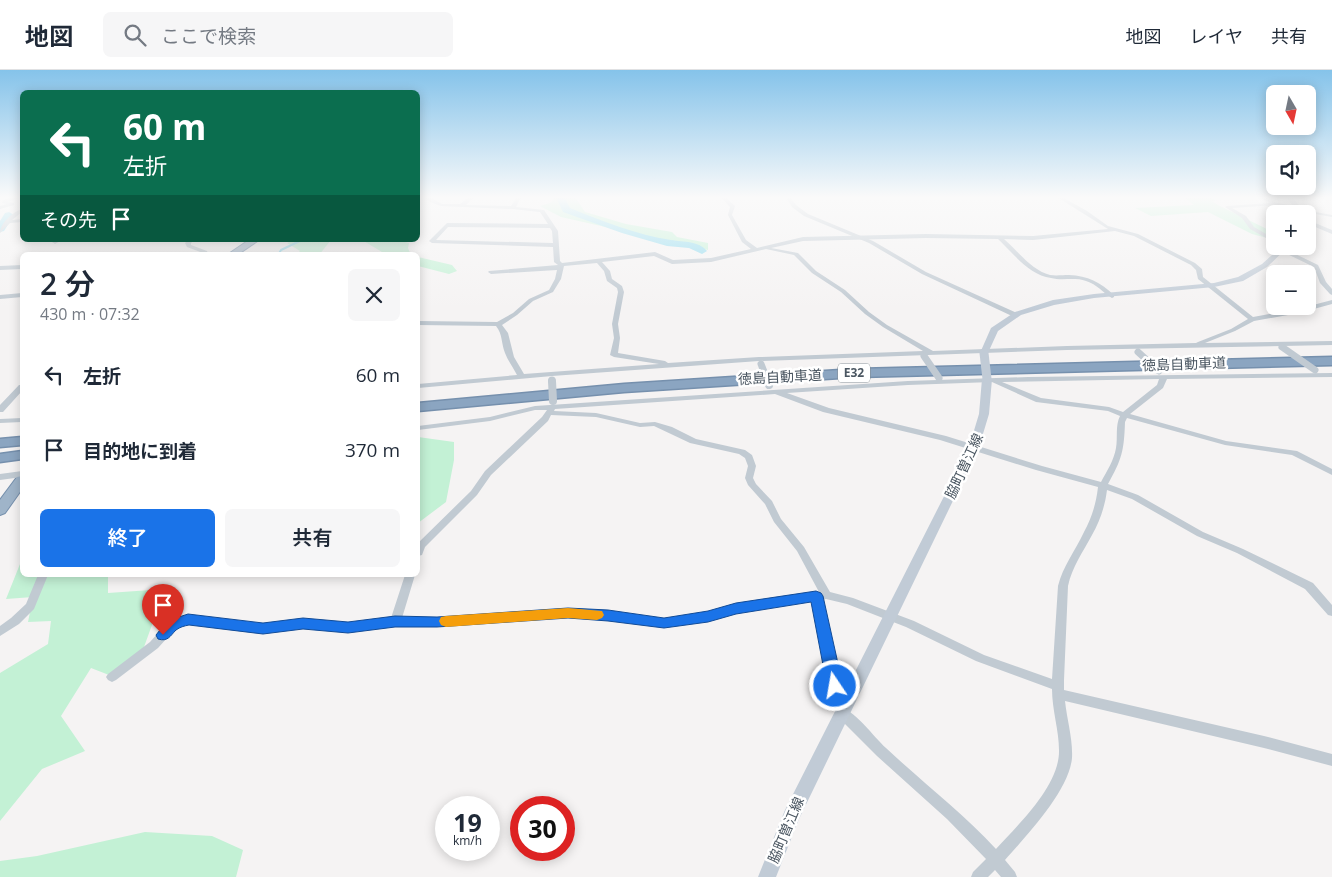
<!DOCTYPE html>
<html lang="ja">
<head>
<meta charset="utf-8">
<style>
  :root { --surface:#fff; --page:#f6f6f7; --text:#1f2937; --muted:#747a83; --line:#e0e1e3; --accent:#1a73e8 }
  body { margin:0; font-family:"Open Sans","Noto Sans JP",sans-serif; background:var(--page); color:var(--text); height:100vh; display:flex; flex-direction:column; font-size:19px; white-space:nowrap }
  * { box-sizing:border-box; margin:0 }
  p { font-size:16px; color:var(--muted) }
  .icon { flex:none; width:28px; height:28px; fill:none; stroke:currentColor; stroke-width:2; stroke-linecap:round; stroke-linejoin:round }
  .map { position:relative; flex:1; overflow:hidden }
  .sheet { position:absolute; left:20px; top:182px; width:400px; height:325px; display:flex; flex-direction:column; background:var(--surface); border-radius:8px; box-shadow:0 2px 12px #0003 }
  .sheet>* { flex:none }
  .top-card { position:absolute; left:20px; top:20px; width:400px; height:152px; border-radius:8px; box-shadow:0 2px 12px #0003; background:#0b6e4f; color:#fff; overflow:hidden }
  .needle { width:32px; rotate:171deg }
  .controls { position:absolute; left:1266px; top:15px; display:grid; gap:10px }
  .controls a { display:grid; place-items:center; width:50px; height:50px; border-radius:8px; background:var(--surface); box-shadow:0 2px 12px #0003; font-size:25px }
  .speed { position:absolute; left:435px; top:726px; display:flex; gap:10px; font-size:25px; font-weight:700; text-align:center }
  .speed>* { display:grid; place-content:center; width:65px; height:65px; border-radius:50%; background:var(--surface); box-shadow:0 2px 12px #0003; line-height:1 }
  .speed small { font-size:12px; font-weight:400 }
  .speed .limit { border:8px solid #d22; background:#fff; color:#111 }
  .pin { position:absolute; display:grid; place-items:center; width:42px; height:42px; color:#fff; margin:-51px -21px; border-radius:50% 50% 50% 0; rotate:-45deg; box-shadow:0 0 5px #0007 }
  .pin .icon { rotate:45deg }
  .me { position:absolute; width:55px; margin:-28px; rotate:348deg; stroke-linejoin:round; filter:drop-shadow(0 0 4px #0008) }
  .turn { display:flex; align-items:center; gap:18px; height:105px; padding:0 20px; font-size:22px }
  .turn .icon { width:65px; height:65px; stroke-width:2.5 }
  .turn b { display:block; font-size:35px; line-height:42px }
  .then { display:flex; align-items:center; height:48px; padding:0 20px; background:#0003; gap:10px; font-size:19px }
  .round { display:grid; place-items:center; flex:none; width:52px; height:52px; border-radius:8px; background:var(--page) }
  .head { display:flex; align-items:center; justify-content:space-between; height:85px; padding:0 20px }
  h1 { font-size:30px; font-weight:600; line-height:38px }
  .button { display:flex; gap:10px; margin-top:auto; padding:10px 20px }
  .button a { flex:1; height:58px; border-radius:8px; background:var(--accent); color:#fff; font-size:20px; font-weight:600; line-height:58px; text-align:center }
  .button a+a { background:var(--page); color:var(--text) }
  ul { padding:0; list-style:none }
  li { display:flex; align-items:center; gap:15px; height:75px; padding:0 20px }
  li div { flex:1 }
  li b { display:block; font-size:19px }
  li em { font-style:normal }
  header { display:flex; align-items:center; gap:30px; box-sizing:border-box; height:70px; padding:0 25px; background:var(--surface); border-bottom:1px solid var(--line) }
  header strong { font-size:24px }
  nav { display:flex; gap:28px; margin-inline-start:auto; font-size:18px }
  .search { width:350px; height:45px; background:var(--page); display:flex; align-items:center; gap:12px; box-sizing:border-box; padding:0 18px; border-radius:8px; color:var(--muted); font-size:19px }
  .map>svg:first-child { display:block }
  .green { fill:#c3f1d5 }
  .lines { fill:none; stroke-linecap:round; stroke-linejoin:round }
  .stream { stroke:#90daee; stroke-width:2 }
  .river { fill:#90daee; fill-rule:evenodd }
  .trunk-casing { stroke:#7690ad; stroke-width:2 }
  .motorway-casing { stroke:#7690ad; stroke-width:3 }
  .minor { fill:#c1cad2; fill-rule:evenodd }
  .tertiary { fill:#c1cad2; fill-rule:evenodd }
  .secondary { fill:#c1cbd6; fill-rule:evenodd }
  .trunk { fill:#9fb4c9; fill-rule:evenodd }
  .motorway { fill:#8ba5c1; fill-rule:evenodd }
  .minor-bridge-far1 { stroke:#c1cad2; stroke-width:7 }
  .minor-bridge { stroke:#c1cad2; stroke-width:8 }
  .secondary-bridge { stroke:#c1cbd6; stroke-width:9 }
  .route { fill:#1a73e8; stroke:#114b97 }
  .slow { fill:#f59e0b }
  .labels { text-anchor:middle; stroke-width:5; stroke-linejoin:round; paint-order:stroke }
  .shield { fill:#fff; stroke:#808990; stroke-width:1 }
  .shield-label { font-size:12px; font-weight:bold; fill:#4a5661 }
  .street-label { font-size:14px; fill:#4a5661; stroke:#fff }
</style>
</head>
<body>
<header>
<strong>地図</strong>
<div class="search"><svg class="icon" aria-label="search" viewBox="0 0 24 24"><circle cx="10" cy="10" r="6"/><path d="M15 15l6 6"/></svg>ここで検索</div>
<nav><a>地図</a><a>レイヤ</a><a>共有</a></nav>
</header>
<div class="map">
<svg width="1332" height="807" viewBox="0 0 1332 807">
  <rect width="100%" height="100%" fill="#f5f3f3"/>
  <path class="green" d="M 554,127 L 575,127 L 585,142 L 626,154 L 672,162 L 677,167 L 708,173 L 708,180 L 561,147 L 540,136 L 550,133 L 555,128 Z
    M 1184,127 L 1209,127 L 1216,131 L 1212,131 L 1218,135 L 1275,163 L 1275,170 L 1252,164 L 1208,142 L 1151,146 L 1135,138 L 1194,135 Z
    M 295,170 L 331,170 L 319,185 L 296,185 L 300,181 L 287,173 Z
    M 362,170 L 397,170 L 409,173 L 408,178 L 411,185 L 387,185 Z
    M 418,187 L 452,195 L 457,201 L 449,204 L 418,196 Z
    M 418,367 L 454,372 L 454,390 L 446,432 L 418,453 Z
    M 22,489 L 22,505 L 108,505 L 108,523 L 165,519 L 140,588 L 109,605 L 91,598 L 61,646 L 85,681 L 42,699 L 0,751 L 0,603 L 48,574 L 51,551 L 28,552 L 33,527 L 6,529 Z
    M 145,762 L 212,766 L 243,780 L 236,807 L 0,807 L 0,791 L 37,786 Z"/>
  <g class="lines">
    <path class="stream" d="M 278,185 L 281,180 L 302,170"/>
    <path class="river" d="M 556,127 L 564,127 L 570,138 C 602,151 637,165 671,170 C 684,172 699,171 707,181 L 702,184 L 689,178 L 667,176 L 622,163 L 563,142 Z
      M 9,142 L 14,145 L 4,161 L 0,162 L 0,151 L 5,143 Z"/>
    <defs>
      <path id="trunk" d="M 249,170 L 259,170 L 237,185 L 227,185 Z
        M 22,406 L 22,419 L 5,443 L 0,445 L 0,430 L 17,407 Z"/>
      <path id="motorway" d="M 1332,287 L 1332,295 L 856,307 L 624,322 L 418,341 L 418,333 L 624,314 L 856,299 Z
        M 22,367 L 22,375 L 0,377 L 0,369 Z
        M 22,381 L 22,389 L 0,392 L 0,384 Z"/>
    </defs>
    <use href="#trunk" class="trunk-casing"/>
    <use href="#motorway" class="motorway-casing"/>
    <path class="minor" d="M 14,127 L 20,127 L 8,132 L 14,133 L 14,135 L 0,139 L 0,136 L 7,134 L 2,133 L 3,130 Z
      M 425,127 L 430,127 L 442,134 L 460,134 L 469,127 L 474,127 L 466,135 L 511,136 L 517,127 L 521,127 L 516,137 L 544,140 L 558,161 L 560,191 L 562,193 L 655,182 L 673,190 L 711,188 L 751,179 L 742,172 L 728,145 L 730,137 L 721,127 L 725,127 L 735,136 L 732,145 L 746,170 L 757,178 L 803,167 L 926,164 L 1033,166 L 1108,159 L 1057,127 L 1062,127 L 1087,141 L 1108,156 L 1138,164 L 1195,193 L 1202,199 L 1203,207 L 1253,247 L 1298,239 L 1332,230 L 1332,234 L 1299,243 L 1254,251 L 1235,261 L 1205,273 L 1332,271 L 1332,275 L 1067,280 L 759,291 L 552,306 L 418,318 L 418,314 L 517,305 C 513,297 508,291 505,283 C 501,273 503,265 496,256 L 418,255 L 418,251 L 497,252 L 513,243 L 529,229 L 549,220 L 555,209 L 557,200 L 491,204 L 488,202 L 489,201 L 558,195 L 554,192 L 553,177 L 432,173 L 429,171 L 447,153 L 548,154 L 540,142 L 513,139 L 441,136 L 430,132 ZM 448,157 L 550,158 L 552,161 L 553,173 L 436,170 ZM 1115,161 L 1134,166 L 1191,195 L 1196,200 L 1198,209 L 1248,249 L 1231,259 L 1198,272 L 1196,273 L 1067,276 L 933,281 L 887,255 L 869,242 L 845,220 L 816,201 L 798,183 L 771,178 L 803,171 L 926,168 L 998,169 C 1013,183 1029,205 1051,208 C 1062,211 1075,207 1086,211 C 1097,214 1103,223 1112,228 L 1114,227 L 1114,225 C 1100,212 1088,206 1069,205 C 1063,205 1056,206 1050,205 C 1031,200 1018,181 1004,169 L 1033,170 ZM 766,179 L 794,185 L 812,203 L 841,222 L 865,244 L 883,257 L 923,281 L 759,287 L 668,293 L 665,291 L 618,283 L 620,268 L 618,254 L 624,222 L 622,216 L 612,209 L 610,201 L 602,192 L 654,186 L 672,194 L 711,192 ZM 597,193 L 604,201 L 607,211 L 617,218 L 618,222 L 612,254 L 614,268 L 610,285 L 614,287 L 659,294 L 524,304 L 514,287 L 508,263 L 502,255 L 517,245 L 533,231 L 553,222 L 561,209 L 564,196 Z
      M 1259,127 L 1264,127 L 1277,133 L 1299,137 L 1297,138 L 1276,135 L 1232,138 L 1246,146 L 1254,157 L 1275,169 L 1275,173 L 1250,159 L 1242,148 L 1225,137 L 1227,136 L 1270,133 Z
      M 22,139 L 22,142 L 12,150 L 22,149 L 22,152 L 10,153 L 0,163 C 0,153 13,142 22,139 Z
      M 1299,139 L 1332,145 L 1332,147 L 1299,141 Z
      M 1315,153 L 1332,160 L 1332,164 L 1313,156 L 1313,154 Z
      M 55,170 L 62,170 L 55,174 L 52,172 Z
      M 188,170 L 194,170 L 191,173 L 191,175 L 207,181 L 209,185 L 203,185 L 203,183 L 187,177 L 185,173 Z
      M 1281,179 L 1285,179 L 1318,195 L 1326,212 L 1332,219 L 1332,225 L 1330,224 L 1320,213 L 1314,197 L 1281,181 Z
      M 313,182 L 317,182 L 318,185 L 312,185 Z
      M 22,195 L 22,199 L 0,200 L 0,196 Z
      M 22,223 L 22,227 L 0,229 L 0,225 Z
      M 1332,303 L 1332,307 L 1167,309 L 1163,318 L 1130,344 L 1226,371 L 1297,381 L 1332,399 L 1332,405 L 1292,385 L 1225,375 L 1127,348 L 1125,352 C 1124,381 1122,389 1108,414 L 1138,425 L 1203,462 L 1243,479 L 1313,513 L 1332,535 L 1332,546 L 1328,545 L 1305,519 L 1237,483 L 1197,466 L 1132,429 L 1107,420 C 1105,436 1100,451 1092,465 C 1083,482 1072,497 1068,516 L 1064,610 L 1064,620 L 1264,666 L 1332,684 L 1332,696 L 1264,678 L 1065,631 C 1067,650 1073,669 1072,688 C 1069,721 1027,765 1005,790 L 1015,802 L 1017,807 L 1001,807 L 995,800 L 988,807 L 971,807 L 973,802 L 986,789 L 947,749 L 877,686 L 837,646 L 835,642 L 837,638 L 841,637 C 857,643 873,666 886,678 C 922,712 962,742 996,779 C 1019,754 1060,715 1059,680 C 1059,660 1052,640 1052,619 L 976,591 L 906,557 L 847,534 L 826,529 L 822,530 L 840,614 L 852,624 L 854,628 L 852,632 C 843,635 833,624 829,616 L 812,531 L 736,543 L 708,550 L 664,557 L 608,549 L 567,547 L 437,556 L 395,556 L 348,561 L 303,558 L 263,562 L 188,553 L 176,558 L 158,578 L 116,610 L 112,612 L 108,610 L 106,607 L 108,604 L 150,572 L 168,552 L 188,545 L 263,554 L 303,550 L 348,553 L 391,548 L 405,505 L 415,505 L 402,548 L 437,548 L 567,539 L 608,541 L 664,549 L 708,542 L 736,535 L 819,522 L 797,481 L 774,452 L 765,434 L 748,415 L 745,408 L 748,396 L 745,388 L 739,384 L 690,373 L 654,356 L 640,357 L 596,347 L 551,345 L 548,351 L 491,405 L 477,425 L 425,477 L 422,485 L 418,486 L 418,473 L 471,421 L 485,401 L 542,347 L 547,340 L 535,340 L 490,351 L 418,360 L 418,356 L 490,347 L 535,336 L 908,311 L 1028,307 ZM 1159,309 L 1157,315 L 1123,342 L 1109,337 L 1041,328 L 1002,312 ZM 992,312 L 1036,332 L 1108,341 L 1120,346 C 1115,356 1118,367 1116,378 C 1114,390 1107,401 1101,412 L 1042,396 L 946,366 L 829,338 L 787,323 L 908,315 ZM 775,324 L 823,342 L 940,370 L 1036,400 L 1098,417 C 1096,434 1092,447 1084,462 C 1075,481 1063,496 1058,516 L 1052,609 L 984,585 L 914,551 L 853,528 L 830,522 L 804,477 L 781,449 L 772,431 L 756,414 L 753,408 L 756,396 L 752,385 L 745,380 L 696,369 L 672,357 L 655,352 L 640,353 L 596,343 L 554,341 L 555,339 Z
      M 19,315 L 22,315 L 22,321 L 3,342 L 0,342 L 0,335 Z
      M 22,348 L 22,352 L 0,353 L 0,349 Z
      M 22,401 L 22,407 L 0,410 L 0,404 Z
      M 38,505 L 48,505 L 34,539 L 19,554 L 0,566 L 0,556 L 11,548 L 26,534 Z"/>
    <path class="tertiary" d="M 786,127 L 790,127 L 796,135 L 808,144 L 873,171 L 926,202 L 1019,244 L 1018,246 L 1012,246 L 922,204 L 869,173 L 804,146 L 792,137 Z"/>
    <path class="secondary" d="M 1286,127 L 1292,127 L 1306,144 L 1299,144 Z
      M 1282,176 L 1289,176 L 1267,197 L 1243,211 L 1214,217 L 1094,228 L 1054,235 L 1021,245 L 998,261 L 987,285 L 981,285 L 980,283 L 991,258 L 1015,242 L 1053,230 L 1094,224 L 1214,213 L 1238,207 L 1262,194 Z
      M 987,306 L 992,309 L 989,344 L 979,377 L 799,749 L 776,807 L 758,807 L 785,740 L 969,377 L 979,344 L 982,309 Z"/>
    <use href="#trunk" class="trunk"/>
    <use href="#motorway" class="motorway"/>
    <path class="minor-bridge-far1" d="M 1282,277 L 1315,300
      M 1138,282 L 1159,301
      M 924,286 L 939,308
      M 761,294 L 768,312
      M 552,310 L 552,312"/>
    <path class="minor-bridge" d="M 552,311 L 553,331
      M 768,311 L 769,315"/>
    <path class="secondary-bridge" d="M 984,283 L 987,309"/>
  </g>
  <linearGradient id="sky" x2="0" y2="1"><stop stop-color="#85c3ea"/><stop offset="0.53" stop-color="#fafafa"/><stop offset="1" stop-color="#fafafa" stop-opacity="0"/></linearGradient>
  <rect width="1332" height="240" fill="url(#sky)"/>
  <path class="route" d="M 816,521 L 821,523 L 823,526 L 843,616 L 840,621 L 835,623 L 830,621 L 827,616 L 811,532 L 736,544 L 708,552 L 664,558 L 608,551 L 568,548 L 437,557 L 395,557 L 348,563 L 303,559 L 263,564 L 189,555 C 184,556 180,557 176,560 C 170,566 168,572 158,569 L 156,565 L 167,551 L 188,544 L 263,553 L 303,548 L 348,552 L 395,546 L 437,547 L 568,538 L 608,540 L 664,548 L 708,541 L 736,533 Z"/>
  <path class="slow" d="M 568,538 L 602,541 L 604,545 L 602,548 L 597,550 L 568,548 L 446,557 L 441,555 L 439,551 L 441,547 L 446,546 Z"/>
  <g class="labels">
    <rect class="shield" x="838" y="293.5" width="32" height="19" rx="4"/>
    <g class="shield-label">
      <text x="854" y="307">E32</text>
    </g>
    <g class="street-label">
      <text transform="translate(1184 294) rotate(-2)" y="5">徳島自動車道</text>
      <text transform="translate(780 307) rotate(-3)" y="5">徳島自動車道</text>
      <text transform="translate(964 396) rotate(-65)" y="5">脇町曽江線</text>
      <text transform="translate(786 760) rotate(-67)" y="5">脇町曽江線</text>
    </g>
  </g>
</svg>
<div class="controls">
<a><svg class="needle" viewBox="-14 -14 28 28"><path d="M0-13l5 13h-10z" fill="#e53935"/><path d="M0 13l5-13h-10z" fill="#747a83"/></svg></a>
<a><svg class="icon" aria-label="sound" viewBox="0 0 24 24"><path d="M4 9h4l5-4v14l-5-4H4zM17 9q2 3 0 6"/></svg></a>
<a>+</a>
<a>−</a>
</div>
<div class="speed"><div>19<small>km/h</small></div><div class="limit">30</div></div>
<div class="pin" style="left:163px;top:565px;background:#d93025"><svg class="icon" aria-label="arrive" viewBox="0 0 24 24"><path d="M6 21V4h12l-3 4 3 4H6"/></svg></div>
<svg class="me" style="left:835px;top:616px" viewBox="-20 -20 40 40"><circle r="17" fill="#1a73e8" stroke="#fff" stroke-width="3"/><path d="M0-11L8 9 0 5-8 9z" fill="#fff"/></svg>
<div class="top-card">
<div class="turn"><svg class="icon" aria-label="left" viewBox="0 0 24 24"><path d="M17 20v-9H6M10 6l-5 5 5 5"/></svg><div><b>60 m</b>左折</div></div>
<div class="then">その先<svg class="icon" aria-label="arrive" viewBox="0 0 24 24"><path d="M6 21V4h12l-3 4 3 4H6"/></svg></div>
</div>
<section class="sheet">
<div class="head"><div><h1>2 分</h1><p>430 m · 07:32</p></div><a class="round"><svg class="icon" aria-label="close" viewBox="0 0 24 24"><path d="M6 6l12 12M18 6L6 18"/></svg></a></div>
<ul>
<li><svg class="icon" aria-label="left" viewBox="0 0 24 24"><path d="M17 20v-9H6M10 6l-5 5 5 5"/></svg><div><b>左折</b></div><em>60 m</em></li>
<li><svg class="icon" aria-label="arrive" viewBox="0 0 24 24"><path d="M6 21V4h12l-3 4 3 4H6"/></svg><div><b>目的地に到着</b></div><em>370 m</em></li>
</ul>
<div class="button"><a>終了</a><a>共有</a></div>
</section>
</div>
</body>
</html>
